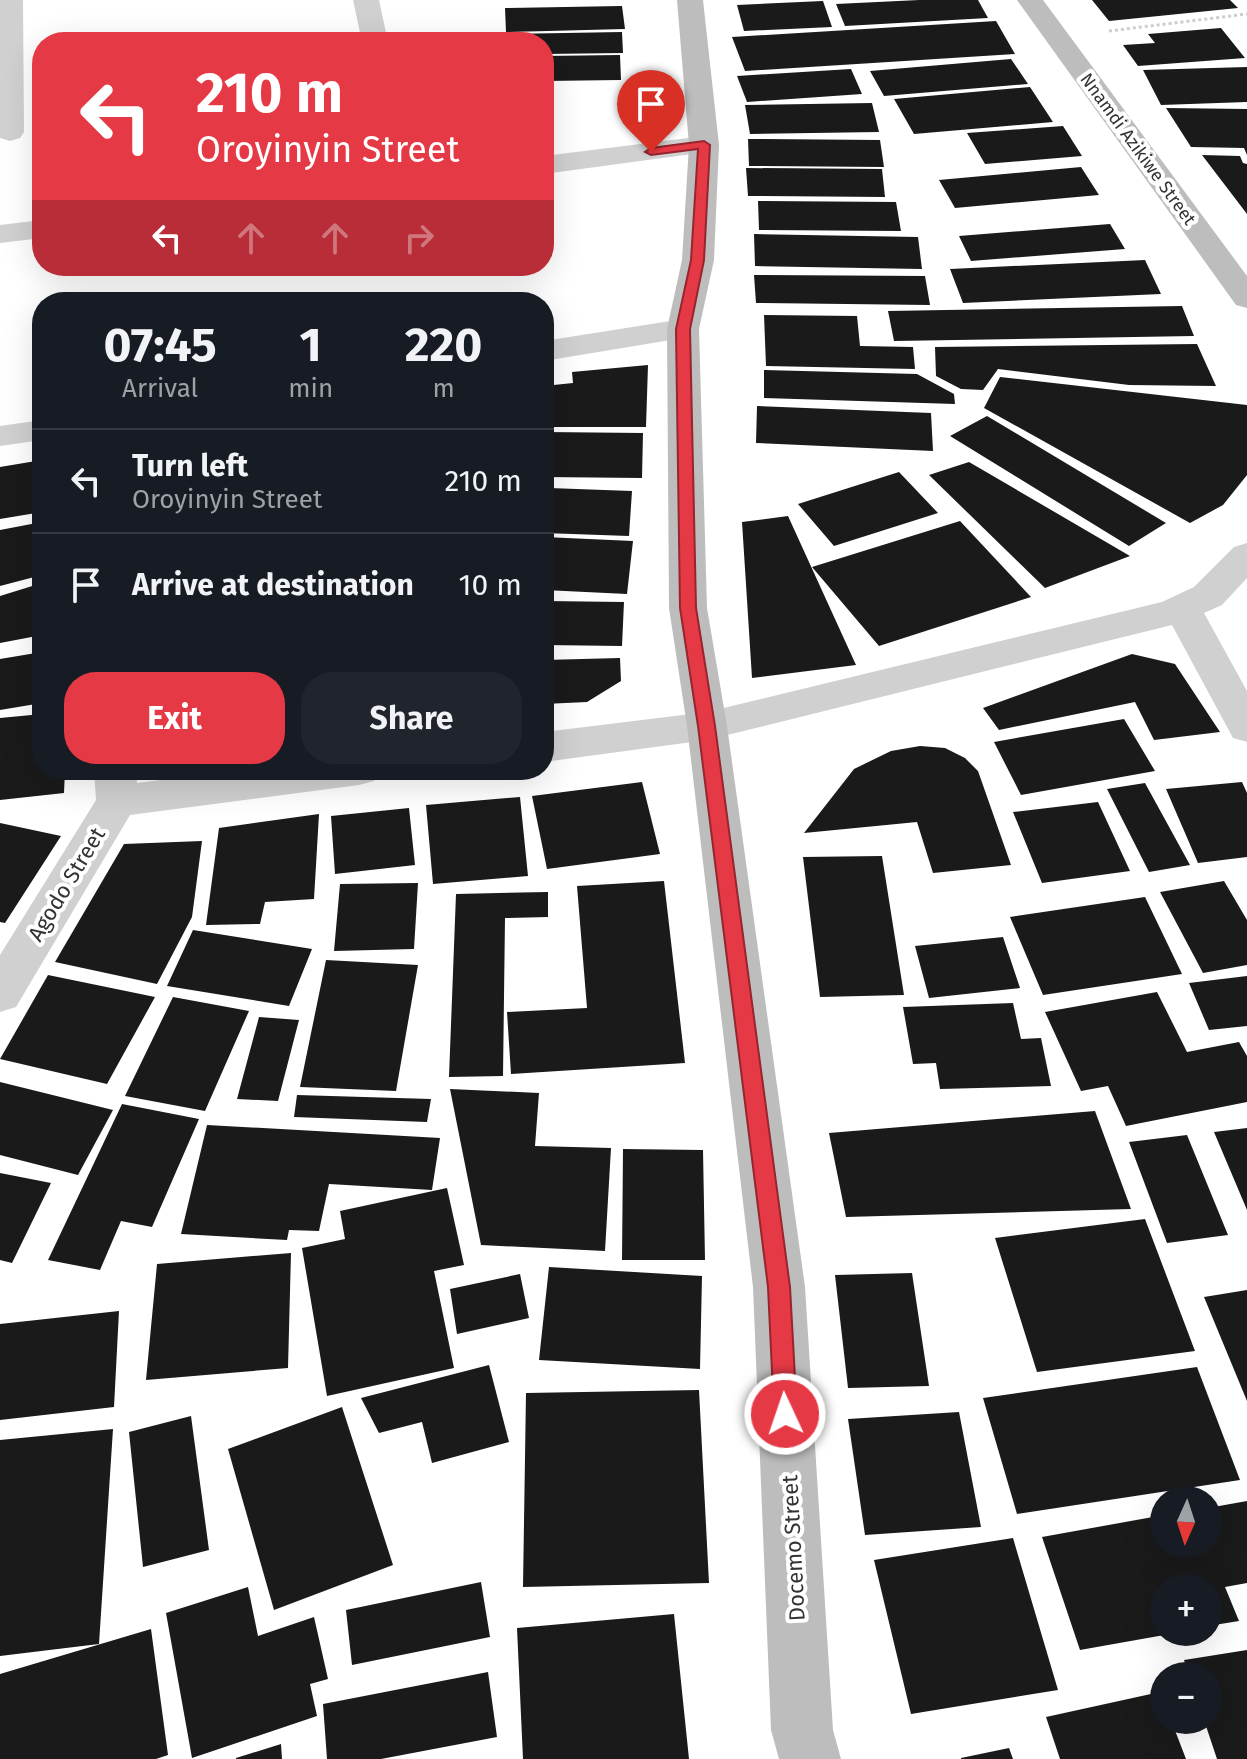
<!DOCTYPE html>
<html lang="en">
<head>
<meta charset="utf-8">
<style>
  :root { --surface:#171b24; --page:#20242c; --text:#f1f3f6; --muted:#9ea1a6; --line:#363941; --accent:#e63946 }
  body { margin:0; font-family:"Fira Sans",sans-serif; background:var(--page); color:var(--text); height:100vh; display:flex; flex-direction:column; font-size:30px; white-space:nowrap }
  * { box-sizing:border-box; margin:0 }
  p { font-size:26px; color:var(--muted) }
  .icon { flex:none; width:44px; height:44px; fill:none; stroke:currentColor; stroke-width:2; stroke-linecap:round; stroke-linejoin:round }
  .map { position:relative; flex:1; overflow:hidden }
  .panel { position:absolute; left:32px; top:292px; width:522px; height:488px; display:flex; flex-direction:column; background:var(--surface); border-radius:32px; box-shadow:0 8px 32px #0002 }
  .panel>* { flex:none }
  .banner { position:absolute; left:32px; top:32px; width:522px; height:244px; border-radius:32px; box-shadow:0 8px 32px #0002; background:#e63946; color:#fff; overflow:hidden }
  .needle { width:52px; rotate:183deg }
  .tools { position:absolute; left:1150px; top:1486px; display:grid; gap:16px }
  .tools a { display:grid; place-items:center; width:72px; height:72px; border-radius:50%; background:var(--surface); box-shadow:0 8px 32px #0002; font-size:40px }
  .pin { position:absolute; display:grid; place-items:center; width:68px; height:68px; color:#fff; margin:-82px -34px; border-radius:50% 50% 50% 0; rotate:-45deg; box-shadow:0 0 8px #0007 }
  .pin .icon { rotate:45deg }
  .me { position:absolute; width:88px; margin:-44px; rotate:357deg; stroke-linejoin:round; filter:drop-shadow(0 0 6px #0008) }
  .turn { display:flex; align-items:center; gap:28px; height:168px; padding:0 32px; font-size:36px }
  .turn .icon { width:104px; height:104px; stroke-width:2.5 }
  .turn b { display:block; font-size:56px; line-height:68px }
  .lanes { display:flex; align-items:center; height:76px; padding:0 32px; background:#0003; justify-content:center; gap:40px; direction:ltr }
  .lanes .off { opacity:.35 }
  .eta { display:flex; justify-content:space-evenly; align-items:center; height:136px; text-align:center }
  .eta b { font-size:48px; font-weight:700; line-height:56px }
  .cta { display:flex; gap:16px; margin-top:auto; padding:16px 32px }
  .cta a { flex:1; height:92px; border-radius:32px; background:var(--accent); color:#fff; font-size:32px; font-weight:700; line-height:92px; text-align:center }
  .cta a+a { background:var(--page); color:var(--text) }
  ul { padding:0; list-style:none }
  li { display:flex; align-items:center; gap:24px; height:104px; padding:0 32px; border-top:2px solid var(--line) }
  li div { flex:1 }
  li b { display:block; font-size:30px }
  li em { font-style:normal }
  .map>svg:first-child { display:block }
  .building { fill:#1a1a1a }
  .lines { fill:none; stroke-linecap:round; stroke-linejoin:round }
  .path { stroke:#cdcdcd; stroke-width:3; stroke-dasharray:3 3; stroke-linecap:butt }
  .street { fill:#d0d0d0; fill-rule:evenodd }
  .secondary { fill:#bdbdbd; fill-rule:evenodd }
  .route { fill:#e63946; stroke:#96252e; stroke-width:2 }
  .labels { text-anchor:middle; stroke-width:8; stroke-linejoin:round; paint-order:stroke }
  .far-street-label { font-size:18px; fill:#333; stroke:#fff }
  .street-label { font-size:22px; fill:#333; stroke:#fff }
</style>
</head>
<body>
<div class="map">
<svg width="1247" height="1759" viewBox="0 0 1247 1759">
  <rect width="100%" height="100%" fill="#fff"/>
  <path class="building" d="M 919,0 L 978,0 L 988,18 L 845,26 L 836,4 Z
    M 1092,0 L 1230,0 L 1238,8 L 1109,21 Z
    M 823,1 L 832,27 L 744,31 L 737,5 Z
    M 622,6 L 625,29 L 506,32 L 505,8 Z
    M 996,21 L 1015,54 L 745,71 L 732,37 Z
    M 1221,28 L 1245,58 L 1138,66 L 1123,45 L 1155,43 L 1148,34 Z
    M 622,32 L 623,53 L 544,54 L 544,42 L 504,42 L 505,34 Z
    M 620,55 L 621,80 L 544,81 L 544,56 Z
    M 1011,59 L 1028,84 L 884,96 L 870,71 Z
    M 1247,67 L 1247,102 L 1161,105 L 1143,70 Z
    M 851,69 L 862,94 L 747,102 L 737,76 Z
    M 1030,87 L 1053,122 L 914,134 L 894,99 Z
    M 872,103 L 879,132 L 750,134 L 745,105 Z
    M 1166,108 L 1247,109 L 1247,155 L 1244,148 L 1191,147 Z
    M 1063,126 L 1082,156 L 985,164 L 967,133 Z
    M 748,139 L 880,140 L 884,167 L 749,166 Z
    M 1202,155 L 1240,156 L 1243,163 L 1247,164 L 1247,214 Z
    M 1081,167 L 1099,195 L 955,208 L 939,180 Z
    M 746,168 L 882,169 L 885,197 L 748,196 Z
    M 758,201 L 896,202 L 901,231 L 759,230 Z
    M 1110,224 L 1125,249 L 971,261 L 959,236 Z
    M 754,234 L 918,237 L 922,269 L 755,266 Z
    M 1145,260 L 1161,294 L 963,303 L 950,269 Z
    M 754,275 L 925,276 L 930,305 L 756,303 Z
    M 1182,306 L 1194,336 L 894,341 L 888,311 Z
    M 764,315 L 857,316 L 860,346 L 913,347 L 915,369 L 766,366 Z
    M 1197,344 L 1216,386 L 1129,385 L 998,369 L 983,390 L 961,389 L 936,376 L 935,347 Z
    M 648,365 L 646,427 L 544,427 L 544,386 L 573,383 L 572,372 Z
    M 764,370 L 917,374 L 954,394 L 955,404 L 764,398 Z
    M 1000,377 L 1247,405 L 1247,475 L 1223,505 L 1190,523 L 984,408 Z
    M 757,406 L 931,413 L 933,451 L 756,443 Z
    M 987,416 L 1166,523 L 1129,546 L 950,436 Z
    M 544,432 L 643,433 L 642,478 L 544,477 Z
    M 42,460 L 42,512 L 0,519 L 0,467 Z
    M 969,462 L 1130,556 L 1045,588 L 929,475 Z
    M 899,472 L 938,513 L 834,546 L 798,504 Z
    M 549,488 L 632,491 L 629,536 L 544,533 Z
    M 788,516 L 856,665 L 752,678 L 742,522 Z
    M 960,521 L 1031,597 L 879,646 L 812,567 Z
    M 42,522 L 42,575 L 0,586 L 0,530 Z
    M 544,537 L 633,541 L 627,594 L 544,590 Z
    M 42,583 L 42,635 L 0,643 L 0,596 Z
    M 544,601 L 624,602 L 622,646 L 544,645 Z
    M 42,652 L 42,703 L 0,710 L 0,659 Z
    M 1132,654 L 1175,664 L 1220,732 L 1154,740 L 1135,702 L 999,730 L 983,708 Z
    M 620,658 L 621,681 L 587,702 L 544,704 L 544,660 Z
    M 42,714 L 42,770 L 65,770 L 64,793 L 0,800 L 0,718 Z
    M 1124,719 L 1155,771 L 1021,795 L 994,742 Z
    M 920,746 L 945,748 L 965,758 L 978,771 L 1011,865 L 933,873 L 917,822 L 804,833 L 854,769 L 891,751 Z
    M 642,782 L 660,854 L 547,869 L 532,796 Z
    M 1242,782 L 1247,793 L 1247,857 L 1198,863 L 1166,789 Z
    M 1145,783 L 1190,865 L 1149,872 L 1107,789 Z
    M 520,797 L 528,876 L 433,884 L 426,805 Z
    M 1098,802 L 1130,871 L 1042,883 L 1013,812 Z
    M 409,808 L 415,865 L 335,874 L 331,816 Z
    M 319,814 L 314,899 L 265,902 L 260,924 L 206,925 L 219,828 Z
    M 0,823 L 61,836 L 5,923 L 0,922 Z
    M 202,841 L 192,917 L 157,984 L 55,962 L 124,844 Z
    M 882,856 L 904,995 L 820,997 L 803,857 Z
    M 664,881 L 685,1063 L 511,1074 L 507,1012 L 587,1008 L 577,886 Z
    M 1224,881 L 1247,920 L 1247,965 L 1203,973 L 1160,892 Z
    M 418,883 L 414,949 L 334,951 L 340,884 Z
    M 548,892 L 548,917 L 505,918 L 503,1076 L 449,1077 L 456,894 Z
    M 1145,897 L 1182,974 L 1043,995 L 1010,917 Z
    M 193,930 L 312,949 L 289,1006 L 167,986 Z
    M 1003,937 L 1020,988 L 929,998 L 915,946 Z
    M 326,960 L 418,965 L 396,1091 L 300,1087 Z
    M 48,975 L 155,997 L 107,1084 L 0,1059 Z
    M 1247,976 L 1247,1026 L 1209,1030 L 1189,983 Z
    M 1157,992 L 1187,1052 L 1239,1042 L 1247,1056 L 1247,1102 L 1126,1126 L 1108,1086 L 1081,1091 L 1045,1012 Z
    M 173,997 L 249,1011 L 205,1111 L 125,1096 Z
    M 1013,1003 L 1021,1039 L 1041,1038 L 1051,1086 L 940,1089 L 936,1063 L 913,1064 L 903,1007 Z
    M 259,1017 L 299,1020 L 278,1101 L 237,1099 Z
    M 0,1082 L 113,1110 L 78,1175 L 0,1155 Z
    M 450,1089 L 539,1093 L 535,1146 L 611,1148 L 605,1251 L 481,1245 Z
    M 297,1095 L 431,1099 L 427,1122 L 294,1117 Z
    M 122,1104 L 199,1119 L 152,1227 L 121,1221 L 100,1270 L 48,1260 Z
    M 1095,1111 L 1131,1209 L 846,1217 L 829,1133 Z
    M 207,1125 L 440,1138 L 432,1190 L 329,1184 L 319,1231 L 289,1230 L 287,1240 L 181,1234 Z
    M 1247,1128 L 1247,1210 L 1214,1132 Z
    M 1187,1135 L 1228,1235 L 1167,1243 L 1129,1142 Z
    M 623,1149 L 703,1150 L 705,1260 L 622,1260 Z
    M 0,1173 L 51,1183 L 12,1263 L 0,1260 Z
    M 447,1188 L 464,1265 L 434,1271 L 454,1368 L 327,1396 L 302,1248 L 345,1239 L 340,1211 Z
    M 1145,1219 L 1195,1351 L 1037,1372 L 995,1238 Z
    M 291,1253 L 288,1368 L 146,1380 L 157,1264 Z
    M 549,1267 L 702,1276 L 700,1369 L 539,1360 Z
    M 912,1273 L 929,1386 L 848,1388 L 835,1275 Z
    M 520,1274 L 529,1318 L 457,1334 L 450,1289 Z
    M 1247,1290 L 1247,1401 L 1204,1297 Z
    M 119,1311 L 114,1407 L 0,1420 L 0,1324 Z
    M 489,1365 L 509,1442 L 432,1463 L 422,1422 L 379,1433 L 361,1398 Z
    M 1197,1367 L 1240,1480 L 1017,1514 L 983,1398 Z
    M 699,1390 L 709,1583 L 523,1587 L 526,1393 Z
    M 342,1407 L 393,1565 L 274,1610 L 228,1449 Z
    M 959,1412 L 981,1527 L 865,1535 L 848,1419 Z
    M 191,1416 L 209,1550 L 143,1567 L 129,1432 Z
    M 113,1429 L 99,1644 L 0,1656 L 0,1440 Z
    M 1247,1501 L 1247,1583 L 1225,1587 L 1239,1621 L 1208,1626 L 1208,1588 L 1164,1588 L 1164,1632 L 1170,1634 L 1080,1650 L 1042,1537 L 1164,1515 L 1164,1544 L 1208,1544 L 1208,1508 Z
    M 1013,1538 L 1058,1690 L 911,1714 L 874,1560 Z
    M 481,1582 L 490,1637 L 352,1665 L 346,1610 Z
    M 248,1587 L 258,1636 L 314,1617 L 328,1679 L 310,1684 L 317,1716 L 192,1758 L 166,1613 Z
    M 674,1614 L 689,1759 L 523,1759 L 517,1628 Z
    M 151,1629 L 168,1755 L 156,1759 L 0,1759 L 0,1674 Z
    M 1247,1650 L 1247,1759 L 1217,1759 L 1204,1720 L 1208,1720 L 1208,1676 L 1189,1676 L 1184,1660 Z
    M 488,1672 L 497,1737 L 381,1759 L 327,1759 L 323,1704 Z
    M 1160,1692 L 1164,1720 L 1171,1720 L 1186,1759 L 1060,1759 L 1046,1717 Z
    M 281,1744 L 282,1759 L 236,1759 L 236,1758 Z
    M 1009,1748 L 1013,1759 L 961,1759 L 961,1758 Z"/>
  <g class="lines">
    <path class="path" d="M 1109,31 L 1247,14"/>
    <path class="street" d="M 0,0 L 23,0 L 24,132 L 20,138 L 10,141 L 0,138 Z
      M 353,0 L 379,0 L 388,42 L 362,42 Z
      M 704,136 L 714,139 L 719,145 L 714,151 L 544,174 L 544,156 Z
      M 42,220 L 42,238 L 0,243 L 0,225 Z
      M 683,319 L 695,322 L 699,329 L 695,336 L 544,361 L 544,341 Z
      M 42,420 L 42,440 L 0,446 L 0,426 Z
      M 1247,543 L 1247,578 L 1222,605 L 1204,613 L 1247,691 L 1247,742 L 1233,738 L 1172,625 L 707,740 L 544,762 L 544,732 L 707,712 L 1162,602 L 1194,587 L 1234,547 Z
      M 94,770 L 136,770 L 137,783 L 240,770 L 380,770 L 374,781 L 359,785 L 130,815 L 16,1007 L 0,1012 L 0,955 L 96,800 Z"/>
    <path class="secondary" d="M 677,0 L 703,0 L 719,145 L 714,260 L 699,329 L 707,608 L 727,726 L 805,1287 L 833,1730 L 841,1759 L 779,1759 L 771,1730 L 753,1287 L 687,726 L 669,608 L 667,329 L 682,260 L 689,145 Z
      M 1017,0 L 1043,0 L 1247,276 L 1247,308 L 1236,305 Z"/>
  </g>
  <path class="route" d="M 704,141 L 710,145 L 704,260 L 690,329 L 696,608 L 715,726 L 790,1287 L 797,1414 L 793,1421 L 785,1424 L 777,1421 L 774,1414 L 768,1287 L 698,726 L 680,608 L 676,329 L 691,260 L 698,149 L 651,155 L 645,152 L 651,148 Z"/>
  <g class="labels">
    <g class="far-street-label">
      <text transform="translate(1138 149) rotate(54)" y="6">Nnamdi Azikiwe Street</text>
    </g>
    <g class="street-label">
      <text transform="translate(66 884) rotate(-59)" y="8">Agodo Street</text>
      <text transform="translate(793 1548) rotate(-93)" y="8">Docemo Street</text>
    </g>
  </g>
</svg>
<div class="tools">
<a><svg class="needle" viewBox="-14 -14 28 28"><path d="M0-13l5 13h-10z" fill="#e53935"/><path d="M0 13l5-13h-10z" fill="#9ea1a6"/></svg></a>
<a>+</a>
<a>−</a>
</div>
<div class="pin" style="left:651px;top:152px;background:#d93025"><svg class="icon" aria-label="arrive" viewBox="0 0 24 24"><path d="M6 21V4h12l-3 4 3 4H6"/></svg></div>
<svg class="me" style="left:785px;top:1414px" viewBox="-20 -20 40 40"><circle r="17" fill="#e63946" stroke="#fff" stroke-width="3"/><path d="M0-11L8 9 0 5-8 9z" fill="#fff"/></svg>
<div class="banner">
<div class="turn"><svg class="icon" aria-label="left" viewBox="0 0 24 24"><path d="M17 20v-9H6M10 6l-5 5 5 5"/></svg><div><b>210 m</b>Oroyinyin Street</div></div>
<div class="lanes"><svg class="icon" aria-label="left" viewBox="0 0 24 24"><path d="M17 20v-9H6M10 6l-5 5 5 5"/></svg><svg class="icon off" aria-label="ahead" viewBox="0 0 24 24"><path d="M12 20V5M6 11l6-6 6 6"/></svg><svg class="icon off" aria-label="ahead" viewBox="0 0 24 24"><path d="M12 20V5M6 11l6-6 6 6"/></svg><svg class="icon off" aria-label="right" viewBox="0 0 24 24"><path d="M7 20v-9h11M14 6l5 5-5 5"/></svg></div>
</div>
<section class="panel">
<div class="eta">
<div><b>07:45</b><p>Arrival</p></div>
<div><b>1</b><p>min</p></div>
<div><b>220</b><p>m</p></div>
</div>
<ul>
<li><svg class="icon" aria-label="left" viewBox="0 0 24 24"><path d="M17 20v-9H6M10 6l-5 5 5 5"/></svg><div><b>Turn left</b><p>Oroyinyin Street</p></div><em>210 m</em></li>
<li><svg class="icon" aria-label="arrive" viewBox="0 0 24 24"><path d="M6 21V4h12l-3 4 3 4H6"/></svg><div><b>Arrive at destination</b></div><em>10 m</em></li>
</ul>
<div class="cta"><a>Exit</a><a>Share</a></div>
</section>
</div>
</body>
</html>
